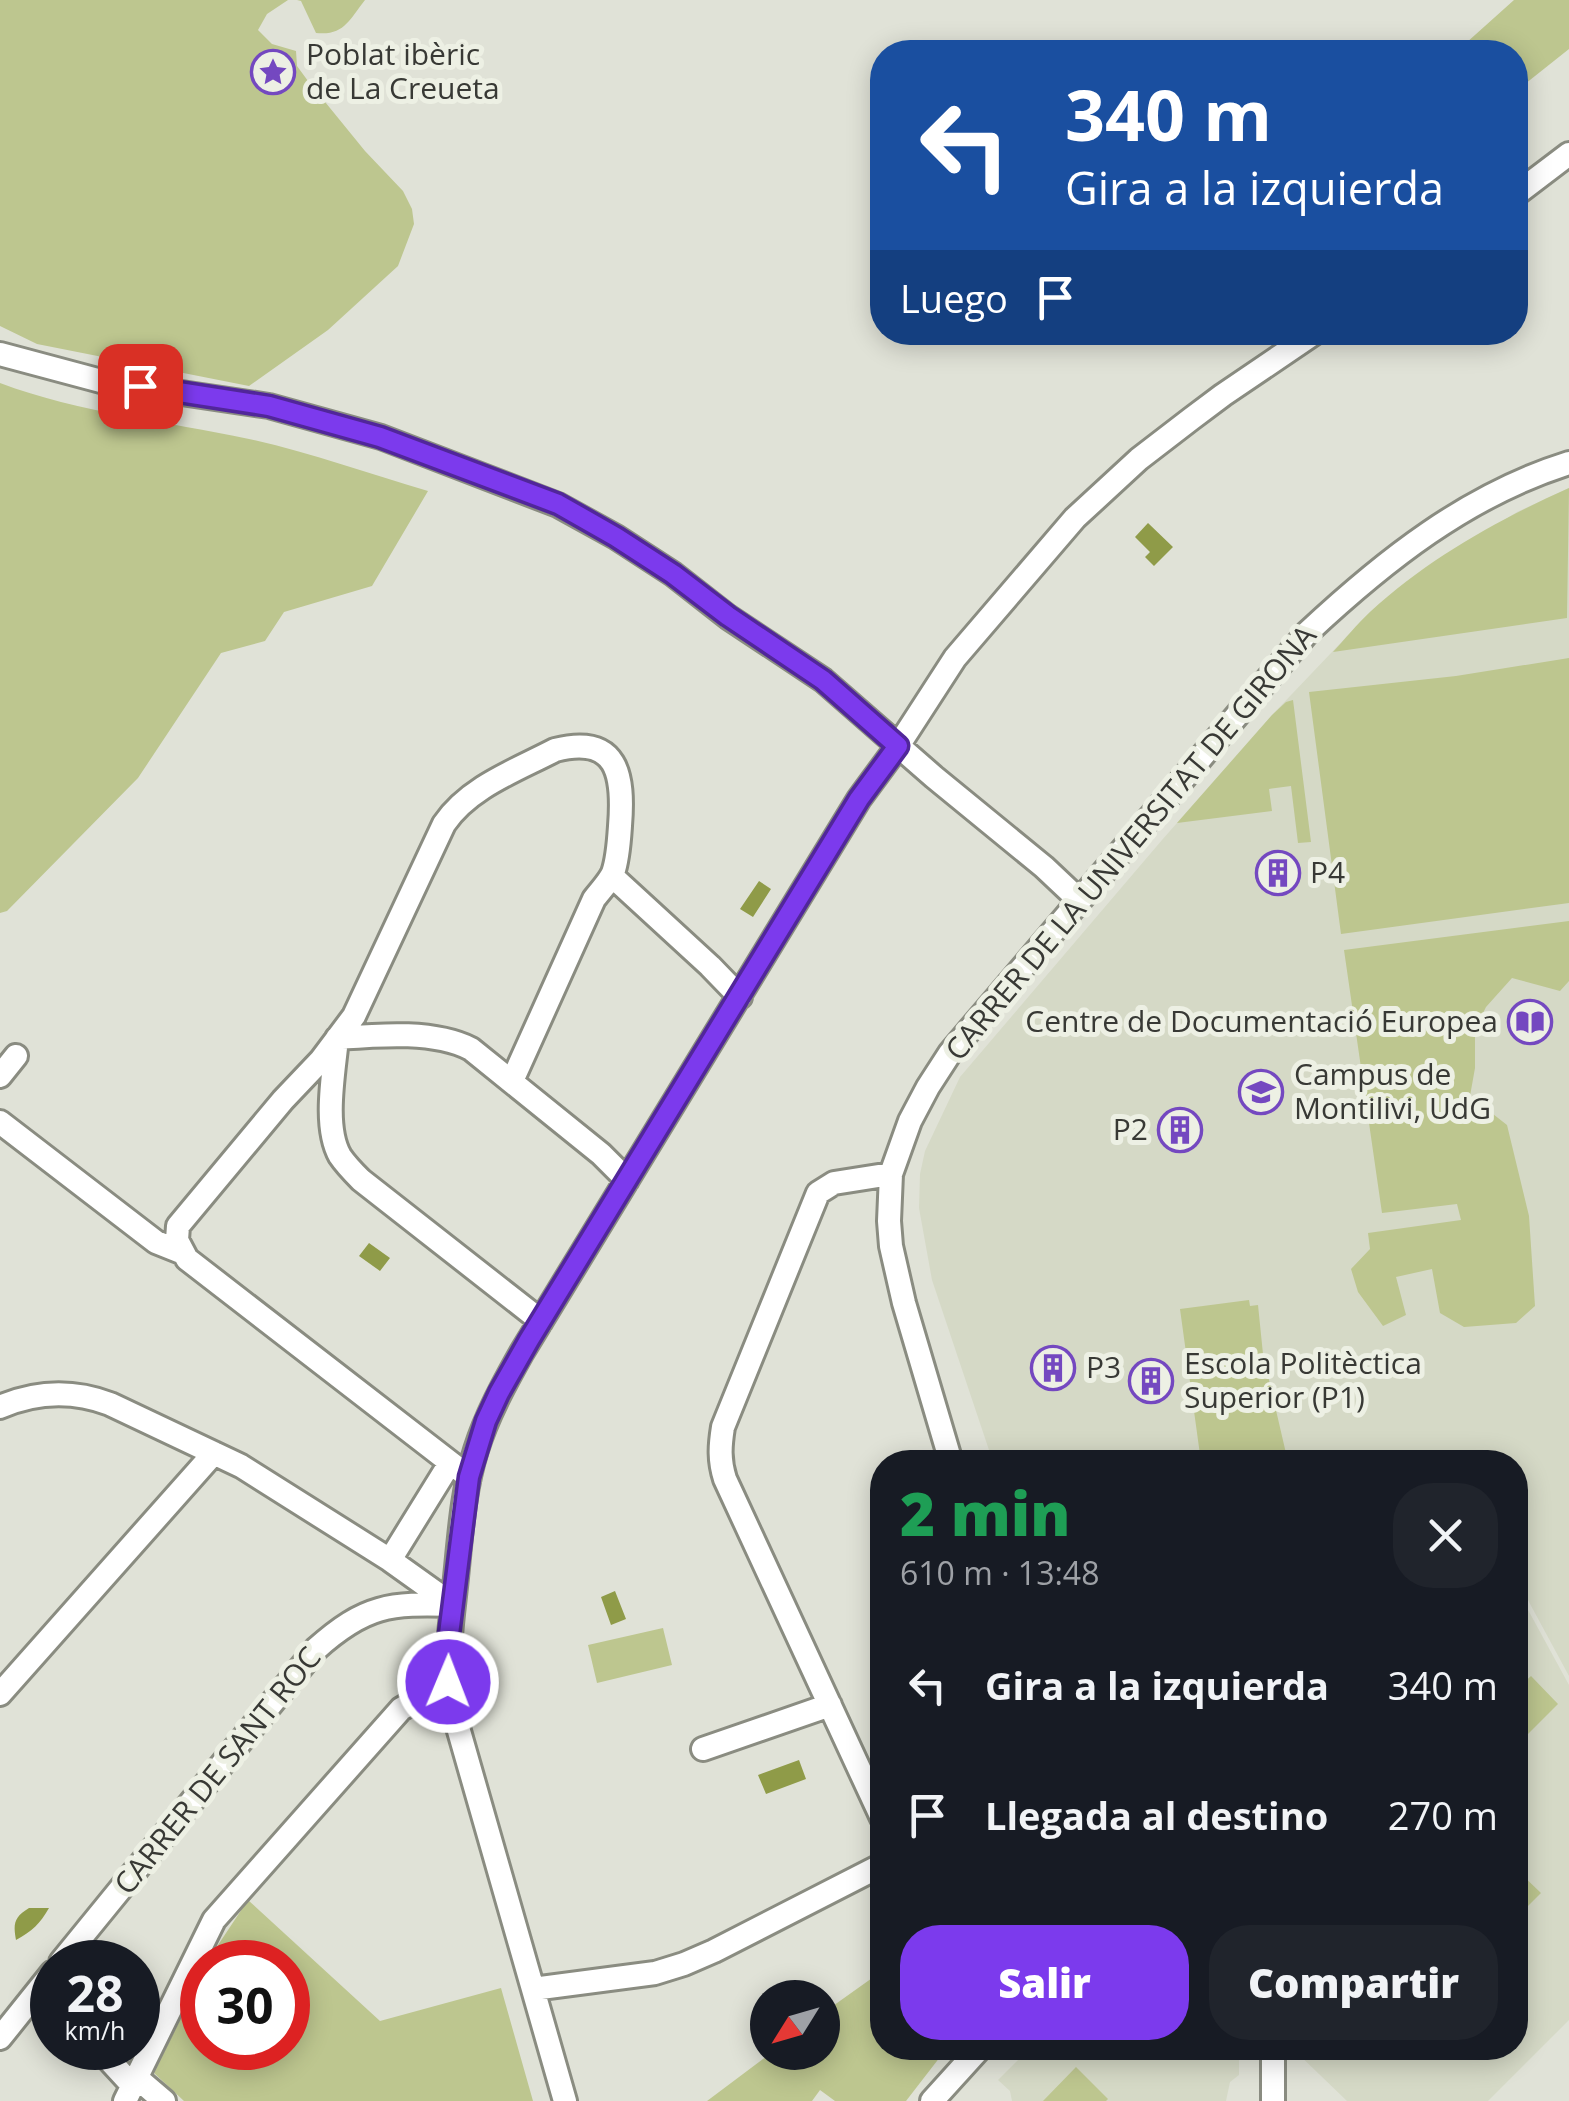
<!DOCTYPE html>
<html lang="es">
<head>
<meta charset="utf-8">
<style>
  :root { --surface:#171b24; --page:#20242c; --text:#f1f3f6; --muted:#9ea1a6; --accent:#7c3aed }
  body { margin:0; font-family:"Open Sans",sans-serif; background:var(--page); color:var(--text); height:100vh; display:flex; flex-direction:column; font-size:38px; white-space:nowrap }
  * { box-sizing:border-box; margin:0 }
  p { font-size:32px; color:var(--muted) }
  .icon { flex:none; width:55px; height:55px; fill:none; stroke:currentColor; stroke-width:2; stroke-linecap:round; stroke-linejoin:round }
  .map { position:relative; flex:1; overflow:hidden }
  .side { position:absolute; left:870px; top:1450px; width:658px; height:610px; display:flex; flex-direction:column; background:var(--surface); border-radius:40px; box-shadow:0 5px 25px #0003 }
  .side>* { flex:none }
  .top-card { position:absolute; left:870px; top:40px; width:658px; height:305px; border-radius:40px; box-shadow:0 5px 25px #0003; background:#1a4fa0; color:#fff; overflow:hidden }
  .needle { width:65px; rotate:233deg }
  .fabs { position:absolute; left:750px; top:1980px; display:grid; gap:20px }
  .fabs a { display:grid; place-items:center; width:90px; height:90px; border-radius:50%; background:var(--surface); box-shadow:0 5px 25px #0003; font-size:50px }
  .speed { position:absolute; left:30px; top:1940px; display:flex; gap:20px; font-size:50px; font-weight:700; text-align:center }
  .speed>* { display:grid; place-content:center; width:130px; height:130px; border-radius:50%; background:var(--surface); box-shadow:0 5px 25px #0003; line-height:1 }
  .speed small { font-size:25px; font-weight:400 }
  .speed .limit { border:15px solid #d22; background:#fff; color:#111 }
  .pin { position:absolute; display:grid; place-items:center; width:85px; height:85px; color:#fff; margin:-42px; border-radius:20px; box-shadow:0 5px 15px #0006 }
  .me { position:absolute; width:110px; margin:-55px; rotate:1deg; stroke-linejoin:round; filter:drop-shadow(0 0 8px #0008) }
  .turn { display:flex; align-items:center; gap:35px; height:210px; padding:0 30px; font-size:45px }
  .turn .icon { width:130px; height:130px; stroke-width:2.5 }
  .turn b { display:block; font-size:70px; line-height:85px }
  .then { display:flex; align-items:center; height:95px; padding:0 30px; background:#0003; gap:20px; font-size:38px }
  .round { display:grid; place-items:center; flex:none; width:105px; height:105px; border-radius:40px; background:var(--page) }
  .overview { display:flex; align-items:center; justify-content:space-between; height:170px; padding:0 30px }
  h1 { font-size:60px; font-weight:800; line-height:75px; color:#1e9e55 }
  .button { display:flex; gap:20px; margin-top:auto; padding:20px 30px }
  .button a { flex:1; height:115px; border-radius:40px; background:var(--accent); color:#fff; font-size:40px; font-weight:800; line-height:115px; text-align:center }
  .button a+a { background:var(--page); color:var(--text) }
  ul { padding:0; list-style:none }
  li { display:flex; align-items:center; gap:30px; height:130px; padding:0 30px }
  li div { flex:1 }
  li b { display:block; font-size:38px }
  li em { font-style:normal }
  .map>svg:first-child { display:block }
  .built { fill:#d5d9c6 }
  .green { fill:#bdc68f }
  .water { fill:#8f9b48 }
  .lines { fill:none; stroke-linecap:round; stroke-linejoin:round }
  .street-casing { stroke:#8a8c81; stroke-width:28 }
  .street { stroke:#fff; stroke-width:22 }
  .route-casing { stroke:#51269a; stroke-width:25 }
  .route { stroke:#7c3aed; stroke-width:18 }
  .labels { text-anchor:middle; stroke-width:10; stroke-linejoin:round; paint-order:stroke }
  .poi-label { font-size:30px; fill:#383935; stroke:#edf0e4; text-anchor:start }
  .street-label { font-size:30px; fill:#383935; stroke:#edf0e4 }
</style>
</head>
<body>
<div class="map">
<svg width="1569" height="2101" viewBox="0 0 1569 2101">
  <rect width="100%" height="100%" fill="#e0e2d7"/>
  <path class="built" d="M 1569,488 L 1569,1676 L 1515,1576 L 1515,1462 L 993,1462 L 932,1280 L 919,1208 L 920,1174 L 925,1151 L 960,1077 L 1162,840 L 1272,715 L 1371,611 L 1418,574 L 1517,512 Z
    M 1515,1586 L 1569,1685 L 1569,2020 L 1488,2101 L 1347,2101 L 1292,2048 L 1515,2048 Z
    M 1030,2048 L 1239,2048 L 1239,2075 L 1230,2082 L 1226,2101 L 1012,2101 L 1010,2091 L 998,2080 Z"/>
  <path class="green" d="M 0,0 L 288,0 L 267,14 L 258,30 L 272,44 L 296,51 L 297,66 L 308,81 L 365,151 L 403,191 L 412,209 L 414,224 L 398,266 L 328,330 L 249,386 L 37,344 L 0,326 Z
    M 297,0 L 365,0 C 349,20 344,36 316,33 L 301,1 Z
    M 1514,0 L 1569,0 L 1569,49 L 1515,92 L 1515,52 L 1456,52 Z
    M 0,383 C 80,413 166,421 249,439 C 309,452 369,474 428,491 L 372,586 L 284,612 L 265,641 L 221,653 L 138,778 L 7,911 L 0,913 Z
    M 1569,488 L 1567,618 L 1333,652 C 1345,639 1357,624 1370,612 C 1427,559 1499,519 1569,488 Z
    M 1569,658 L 1569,903 L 1341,934 L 1309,692 L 1456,676 Z
    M 1293,700 L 1311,842 L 1298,843 L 1291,786 L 1269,789 L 1272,811 L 1177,823 L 1272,715 L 1286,702 Z
    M 1569,921 L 1569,981 L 1560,991 L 1512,978 L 1486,1007 L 1475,1029 L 1475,1068 L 1470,1096 L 1507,1125 L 1529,1216 L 1535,1306 L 1516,1323 L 1464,1327 L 1440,1313 L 1432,1269 L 1396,1277 L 1406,1315 L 1383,1326 L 1358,1292 L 1351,1269 L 1370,1249 L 1368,1233 L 1461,1220 L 1457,1204 L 1382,1213 L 1344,950 Z
    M 1249,1300 L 1250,1306 L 1258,1305 L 1263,1354 L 1288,1462 L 1201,1462 L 1180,1309 Z
    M 663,1628 L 672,1665 L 597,1683 L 588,1645 Z
    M 1531,1676 L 1558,1704 L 1528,1734 L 1515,1721 L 1515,1691 Z
    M 1515,1868 L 1541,1893 L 1525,1909 L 1515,1899 Z
    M 248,1900 L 380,2021 L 501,1988 L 533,2101 L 184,2101 L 154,2073 L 202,1975 L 202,2048 L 288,2048 L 288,1962 L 208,1962 L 216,1948 Z
    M 882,1971 L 882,2048 L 947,2048 L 906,2101 L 835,2101 L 820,2090 L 812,2101 L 707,2101 L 771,2053 L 822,2052 L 823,2013 Z
    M 1076,2067 L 1108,2099 L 1106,2101 L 1043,2101 Z"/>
  <path class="water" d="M 1148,523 L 1173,547 L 1154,566 L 1145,557 L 1150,552 L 1135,537 Z
    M 759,881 L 771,889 L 753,917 L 740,909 Z
    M 369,1243 L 390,1258 L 380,1271 L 359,1256 Z
    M 615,1591 L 626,1619 L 611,1625 L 601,1597 Z
    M 799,1760 L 806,1779 L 766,1794 L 758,1775 Z
    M 29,1908 L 49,1908 C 40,1924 32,1931 16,1940 C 13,1924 14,1917 29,1908 Z"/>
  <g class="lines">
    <defs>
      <path id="street" d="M 1515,195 L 1569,154
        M 0,354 L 101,381 L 269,406 L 381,437 L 558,505 L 616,537 L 673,574 L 728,617 L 823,680 L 934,777 L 1044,867 L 1079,900
        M 612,876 L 710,966 L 740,997
        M 0,1076 L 16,1056
        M 0,1122 L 156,1242 L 181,1252
        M 541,1321 L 361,1180 C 354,1173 346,1165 340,1156 C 323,1126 334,1072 337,1038 C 378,1035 434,1030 471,1049 L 601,1154 L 627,1180
        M 0,1407 C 37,1391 73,1390 110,1404 L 241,1466 L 390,1560 L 453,1605
        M 951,1462 L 904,1303 L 891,1246 L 889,1221 L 891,1174 L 910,1121 L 928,1087 L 950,1053 L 1307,633 C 1384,561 1467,495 1569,463
        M 469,1477 L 187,1259 L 177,1240 L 178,1226 L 283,1100 L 321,1060 L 354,1016 L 444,824 C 469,787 517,770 555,750 C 618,734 624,775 620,826 C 619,841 618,859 613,873 C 609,882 600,891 594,899 L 512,1081
        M 390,1560 L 450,1463
        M 0,1694 L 214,1453
        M 703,1749 L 830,1705
        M 882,1818 L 725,1479 C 719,1460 720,1446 723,1427 L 818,1193 L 834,1183 L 891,1174
        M 61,1962 L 316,1649 C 365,1605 390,1603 453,1605
        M 533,1989 L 655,1973 L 684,1964 L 714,1951 L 882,1865
        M 0,2038 L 52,1973
        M 98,2048 L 133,2086
        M 1273,2048 L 1273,2101
        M 137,2078 L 164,2101
        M 125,2101 L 214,1920 L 401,1709 L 448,1682
        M 565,2101 L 453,1710 C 445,1663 450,1633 455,1587 C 460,1542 462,1494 476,1450 C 487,1415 504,1384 522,1352 L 859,799 L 898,746 L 955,658 L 1075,518 L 1139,459 L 1191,419 L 1223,395 L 1316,332
        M 932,2101 L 980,2048"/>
    </defs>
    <use href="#street" class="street-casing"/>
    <use href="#street" class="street"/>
  </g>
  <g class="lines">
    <defs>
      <path id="route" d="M 140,386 L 269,406 L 380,437 L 558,504 L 616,537 L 673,574 L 728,616 L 823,680 L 898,746 L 859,799 L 529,1340 L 499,1393 L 486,1421 L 469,1477 L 448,1642 L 448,1682"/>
    </defs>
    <use href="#route" class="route-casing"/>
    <use href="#route" class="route"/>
  </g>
  <defs>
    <symbol id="sight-ring" viewBox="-11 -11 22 22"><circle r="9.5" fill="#edf0e4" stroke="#7448c0" stroke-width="1.5"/><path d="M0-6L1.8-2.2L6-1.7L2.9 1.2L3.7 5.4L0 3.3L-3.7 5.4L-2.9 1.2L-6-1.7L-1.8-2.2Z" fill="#7448c0"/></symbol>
    <symbol id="building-ring" viewBox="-11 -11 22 22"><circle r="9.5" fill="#edf0e4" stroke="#7448c0" stroke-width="1.5"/><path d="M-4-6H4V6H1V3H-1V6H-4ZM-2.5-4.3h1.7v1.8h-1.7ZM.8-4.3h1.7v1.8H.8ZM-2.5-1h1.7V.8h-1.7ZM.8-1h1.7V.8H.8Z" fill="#7448c0"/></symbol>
    <symbol id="library-ring" viewBox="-11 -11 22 22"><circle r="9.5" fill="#edf0e4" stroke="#7448c0" stroke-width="1.5"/><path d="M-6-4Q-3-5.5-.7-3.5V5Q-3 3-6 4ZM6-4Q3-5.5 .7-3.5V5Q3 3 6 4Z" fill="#7448c0"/></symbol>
    <symbol id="university-ring" viewBox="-11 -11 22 22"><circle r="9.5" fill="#edf0e4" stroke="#7448c0" stroke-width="1.5"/><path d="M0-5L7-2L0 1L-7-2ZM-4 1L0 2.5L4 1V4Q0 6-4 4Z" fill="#7448c0"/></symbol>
  </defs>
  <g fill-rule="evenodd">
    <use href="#sight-ring" x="248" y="47" width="50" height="50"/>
    <use href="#building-ring" x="1253" y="848" width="50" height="50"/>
    <use href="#library-ring" x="1505" y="997" width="50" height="50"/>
    <use href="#university-ring" x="1236" y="1067" width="50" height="50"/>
    <use href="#building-ring" x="1155" y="1105" width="50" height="50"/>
    <use href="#building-ring" x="1028" y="1343" width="50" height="50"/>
    <use href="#building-ring" x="1126" y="1356" width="50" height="50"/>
  </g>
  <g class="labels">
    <g class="poi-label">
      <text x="306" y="65">Poblat ibèric<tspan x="306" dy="34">de La Creueta</tspan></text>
      <text x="1310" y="883">P4</text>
      <text x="1498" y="1032" text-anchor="end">Centre de Documentació Europea</text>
      <text x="1294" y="1085">Campus de<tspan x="1294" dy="34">Montilivi, UdG</tspan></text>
      <text x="1148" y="1140" text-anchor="end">P2</text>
      <text x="1184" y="1374">Escola Politèctica<tspan x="1184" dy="34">Superior (P1)</tspan></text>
      <text x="1086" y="1378">P3</text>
    </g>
    <g class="street-label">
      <text transform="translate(1131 843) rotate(-50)" y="10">CARRER DE LA UNIVERSITAT DE GIRONA</text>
      <text transform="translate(218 1771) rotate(-51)" y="10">CARRER DE SANT ROC</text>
    </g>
  </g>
</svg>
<div class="fabs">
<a><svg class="needle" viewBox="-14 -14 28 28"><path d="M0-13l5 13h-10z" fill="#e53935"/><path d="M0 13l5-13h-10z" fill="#9ea1a6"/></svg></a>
</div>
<div class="speed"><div>28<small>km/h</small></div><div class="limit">30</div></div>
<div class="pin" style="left:140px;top:386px;background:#d93025"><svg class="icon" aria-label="arrive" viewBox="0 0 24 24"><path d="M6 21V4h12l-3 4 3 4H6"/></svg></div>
<svg class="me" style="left:448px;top:1682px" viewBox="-20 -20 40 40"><circle r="17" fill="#7c3aed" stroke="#fff" stroke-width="3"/><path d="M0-11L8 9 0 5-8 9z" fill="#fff"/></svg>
<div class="top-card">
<div class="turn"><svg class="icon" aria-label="left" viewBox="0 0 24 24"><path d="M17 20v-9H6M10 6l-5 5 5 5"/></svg><div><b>340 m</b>Gira a la izquierda</div></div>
<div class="then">Luego<svg class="icon" aria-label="arrive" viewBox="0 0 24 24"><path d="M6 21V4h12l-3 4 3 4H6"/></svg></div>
</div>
<section class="side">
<div class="overview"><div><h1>2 min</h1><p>610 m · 13:48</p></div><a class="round"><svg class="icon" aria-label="close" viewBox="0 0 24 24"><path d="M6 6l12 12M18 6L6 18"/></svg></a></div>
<ul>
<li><svg class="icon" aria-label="left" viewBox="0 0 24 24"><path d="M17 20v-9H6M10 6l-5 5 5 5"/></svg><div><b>Gira a la izquierda</b></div><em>340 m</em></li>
<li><svg class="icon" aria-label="arrive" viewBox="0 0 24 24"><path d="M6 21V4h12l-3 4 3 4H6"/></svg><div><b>Llegada al destino</b></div><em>270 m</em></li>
</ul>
<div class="button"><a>Salir</a><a>Compartir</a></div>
</section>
</div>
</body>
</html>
